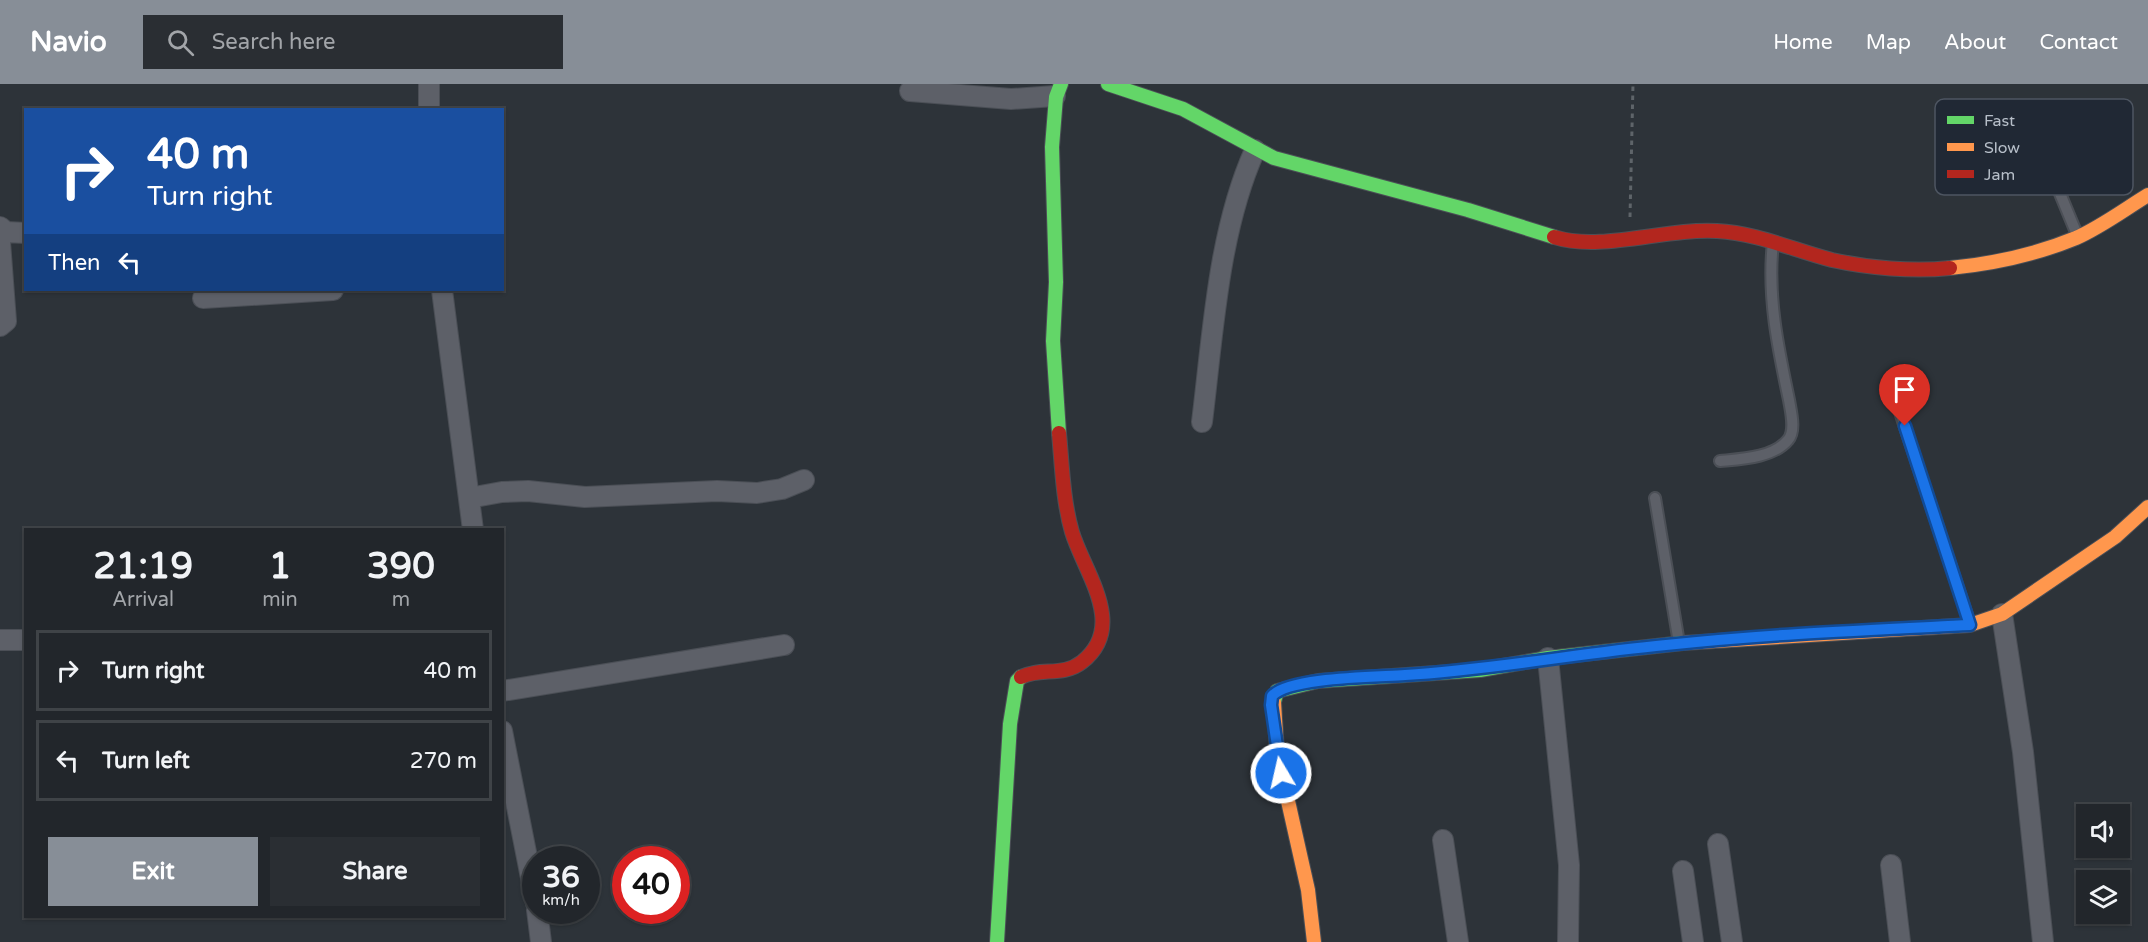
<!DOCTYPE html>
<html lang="en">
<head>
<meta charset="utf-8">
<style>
  :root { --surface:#22262b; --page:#2a2e33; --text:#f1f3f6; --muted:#a2a5a9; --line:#3f4347; --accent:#878e97 }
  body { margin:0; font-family:"Varela Round",sans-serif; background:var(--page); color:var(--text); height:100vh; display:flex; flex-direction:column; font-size:22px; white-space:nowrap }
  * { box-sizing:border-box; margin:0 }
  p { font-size:20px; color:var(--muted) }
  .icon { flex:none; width:33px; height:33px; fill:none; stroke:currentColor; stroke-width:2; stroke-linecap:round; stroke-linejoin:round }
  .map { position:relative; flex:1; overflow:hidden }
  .side { position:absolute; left:24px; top:444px; width:480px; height:390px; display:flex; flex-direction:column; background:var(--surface); border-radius:0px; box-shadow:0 2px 4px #0004,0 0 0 2px var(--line) }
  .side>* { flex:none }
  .top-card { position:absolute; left:24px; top:24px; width:480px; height:183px; border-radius:0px; box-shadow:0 2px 4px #0004,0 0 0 2px var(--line); background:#1a4fa0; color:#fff; overflow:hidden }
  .controls { position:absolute; left:2076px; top:720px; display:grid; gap:12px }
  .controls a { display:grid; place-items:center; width:54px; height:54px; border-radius:0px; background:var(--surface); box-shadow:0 2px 4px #0004,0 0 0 2px var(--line); font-size:30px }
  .speed { position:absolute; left:522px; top:762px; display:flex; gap:12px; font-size:30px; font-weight:700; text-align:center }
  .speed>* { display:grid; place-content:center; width:78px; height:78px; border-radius:50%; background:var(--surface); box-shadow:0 2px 4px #0004,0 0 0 2px var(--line); line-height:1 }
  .speed small { font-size:15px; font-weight:400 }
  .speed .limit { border:9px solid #d22; background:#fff; color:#111 }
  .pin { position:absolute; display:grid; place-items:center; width:51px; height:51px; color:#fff; margin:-62px -26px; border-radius:50% 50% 50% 0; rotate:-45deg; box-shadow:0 0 6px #0007 }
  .pin .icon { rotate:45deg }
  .me { position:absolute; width:66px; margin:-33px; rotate:351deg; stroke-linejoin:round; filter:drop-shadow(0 0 4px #0008) }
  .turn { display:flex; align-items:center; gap:21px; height:126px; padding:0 24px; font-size:27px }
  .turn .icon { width:78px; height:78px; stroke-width:2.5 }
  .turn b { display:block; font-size:42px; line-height:51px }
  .then { display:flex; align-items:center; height:57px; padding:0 24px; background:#0003; gap:12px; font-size:22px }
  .eta { display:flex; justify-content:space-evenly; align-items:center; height:102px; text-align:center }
  .eta b { font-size:36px; font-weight:700; line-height:42px }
  .button { display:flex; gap:12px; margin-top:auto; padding:12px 24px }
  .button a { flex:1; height:69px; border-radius:0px; background:var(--accent); color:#fff; font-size:24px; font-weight:700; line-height:69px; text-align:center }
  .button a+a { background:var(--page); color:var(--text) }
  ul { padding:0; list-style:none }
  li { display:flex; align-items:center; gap:18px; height:81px; margin:0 12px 9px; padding:0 12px; border:3px solid var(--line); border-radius:0px }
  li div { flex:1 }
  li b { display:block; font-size:22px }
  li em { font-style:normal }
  header { display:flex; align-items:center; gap:36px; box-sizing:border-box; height:84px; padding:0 30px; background:var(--accent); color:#fff }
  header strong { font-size:28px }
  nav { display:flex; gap:33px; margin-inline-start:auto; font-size:21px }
  .search { width:420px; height:54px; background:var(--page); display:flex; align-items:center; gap:15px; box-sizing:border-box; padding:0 21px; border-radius:0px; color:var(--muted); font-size:22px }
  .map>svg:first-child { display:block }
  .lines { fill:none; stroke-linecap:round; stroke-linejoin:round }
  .lane-casing { stroke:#4b4f56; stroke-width:14 }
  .street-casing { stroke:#4b4f56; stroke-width:22 }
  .fast-casing { stroke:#4b4f56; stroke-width:16 }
  .slow-casing { stroke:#4b4f56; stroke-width:16 }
  .jam-casing { stroke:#4b4f56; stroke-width:16 }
  .path { stroke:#5e6469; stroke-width:3; stroke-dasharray:4.5 4.5; stroke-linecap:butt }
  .lane { stroke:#5d6068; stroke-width:10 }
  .street { stroke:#5d6068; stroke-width:20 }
  .fast { stroke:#63d668; stroke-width:14 }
  .slow { stroke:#ff974d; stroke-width:14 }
  .jam { stroke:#b3261e; stroke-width:14 }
  .route-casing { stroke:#114b97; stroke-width:15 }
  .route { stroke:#1a73e8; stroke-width:10 }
  .key { fill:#202834; stroke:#4d5561; stroke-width:1.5 }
  .key-label { font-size:16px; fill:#b7bfc9 }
</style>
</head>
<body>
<header>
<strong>Navio</strong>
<div class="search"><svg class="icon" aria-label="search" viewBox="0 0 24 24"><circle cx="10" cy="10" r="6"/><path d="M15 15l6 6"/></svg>Search here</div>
<nav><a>Home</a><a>Map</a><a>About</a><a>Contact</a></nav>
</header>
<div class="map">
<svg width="2148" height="858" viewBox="0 0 2148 858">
  <rect width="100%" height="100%" fill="#2d3339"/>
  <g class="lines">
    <defs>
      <path id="lane" d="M 2034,31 L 2059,107 L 2078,153
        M 1898,322 L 1970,540
        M 1720,377 C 1741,375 1773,374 1788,356 C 1796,347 1791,328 1789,316 C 1778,264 1767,212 1773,158
        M 1655,414 L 1679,559"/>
      <path id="street" d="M 429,0 L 429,26
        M 910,7 L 1011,15 L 1055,12
        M 0,143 L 6,148 L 26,149
        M 0,158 L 6,237 L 0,242
        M 442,206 L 473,446
        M 203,214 L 333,206
        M 1202,338 C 1213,250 1218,148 1255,66
        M 469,414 L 502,408 L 528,407 L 585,413 L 717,407 L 757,409 L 782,405 L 804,396
        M 2002,530 L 2023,668 L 2043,858
        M 0,556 L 26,556
        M 1548,574 L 1569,781 L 1568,858
        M 502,607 L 784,561
        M 502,647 L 536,819
        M 1443,756 L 1458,858
        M 1718,760 L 1732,858
        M 1891,781 L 1900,858
        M 1683,787 L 1693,858
        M 537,826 L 541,858"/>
      <path id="fast" d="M 1108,0 L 1183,25 L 1274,74 L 1468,126 L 1554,153
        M 1059,349 L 1053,257 L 1056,198 L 1052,63 L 1056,13 L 1061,0
        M 1274,618 L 1277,607 L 1318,597 L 1480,586 L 1548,574 L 1683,559
        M 997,858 L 1010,640 L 1017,597 L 1021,593"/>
      <path id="slow" d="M 1950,184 C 1992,180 2037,170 2076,154 C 2101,143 2125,125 2148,111
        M 1683,559 L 1970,541 L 2002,530 L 2115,453 L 2148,423
        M 1274,618 L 1277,668 L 1308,806 L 1314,858"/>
      <path id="jam" d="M 1554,153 C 1601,168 1665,144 1717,147 C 1757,149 1793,166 1832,176 C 1868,184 1913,188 1950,184
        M 1021,593 C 1041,583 1063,593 1082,578 C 1128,542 1084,488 1072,448 C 1063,417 1062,381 1059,349"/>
    </defs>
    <use href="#lane" class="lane-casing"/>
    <use href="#street" class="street-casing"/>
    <use href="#fast" class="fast-casing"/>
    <use href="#slow" class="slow-casing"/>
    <use href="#jam" class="jam-casing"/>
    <path class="path" d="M 1630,133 L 1633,0"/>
    <use href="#lane" class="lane"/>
    <use href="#street" class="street"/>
    <use href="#fast" class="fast"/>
    <use href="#slow" class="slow"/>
    <use href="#jam" class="jam"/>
  </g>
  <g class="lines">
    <defs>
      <path id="route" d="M 1281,689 L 1271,621 L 1272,612 C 1288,593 1378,593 1405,591 C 1492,586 1579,569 1666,561 C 1767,550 1869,546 1970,541 L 1905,342"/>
    </defs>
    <use href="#route" class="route-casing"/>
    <use href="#route" class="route"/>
  </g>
  <rect x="1935" y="15" width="198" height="96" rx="9" class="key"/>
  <rect x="1947" y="32" width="27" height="8" fill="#63d668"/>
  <rect x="1947" y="59" width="27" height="8" fill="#ff974d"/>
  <rect x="1947" y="86" width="27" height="8" fill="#b3261e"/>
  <g class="key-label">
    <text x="1984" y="42">Fast</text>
    <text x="1984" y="69">Slow</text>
    <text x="1984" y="96">Jam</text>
  </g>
</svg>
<div class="controls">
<a><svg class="icon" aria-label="sound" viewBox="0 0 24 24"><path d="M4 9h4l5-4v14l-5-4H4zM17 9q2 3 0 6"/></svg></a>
<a><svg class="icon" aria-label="layers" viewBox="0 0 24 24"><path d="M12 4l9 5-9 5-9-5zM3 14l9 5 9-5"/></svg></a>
</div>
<div class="speed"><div>36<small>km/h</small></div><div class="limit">40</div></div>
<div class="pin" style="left:1905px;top:342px;background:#d93025"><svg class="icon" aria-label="arrive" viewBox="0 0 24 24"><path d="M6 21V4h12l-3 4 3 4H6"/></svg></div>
<svg class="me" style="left:1281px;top:689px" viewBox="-20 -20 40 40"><circle r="17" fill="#1a73e8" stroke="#fff" stroke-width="3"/><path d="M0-11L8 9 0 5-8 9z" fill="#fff"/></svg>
<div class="top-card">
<div class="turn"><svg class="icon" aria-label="right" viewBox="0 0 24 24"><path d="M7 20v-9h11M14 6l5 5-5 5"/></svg><div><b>40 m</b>Turn right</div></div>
<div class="then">Then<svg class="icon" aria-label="left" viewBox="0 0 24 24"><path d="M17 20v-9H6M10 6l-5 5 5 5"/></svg></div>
</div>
<section class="side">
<div class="eta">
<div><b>21:19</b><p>Arrival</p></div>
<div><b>1</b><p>min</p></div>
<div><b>390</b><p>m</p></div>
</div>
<ul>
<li><svg class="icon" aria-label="right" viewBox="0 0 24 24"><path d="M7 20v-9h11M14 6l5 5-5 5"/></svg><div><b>Turn right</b></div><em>40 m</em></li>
<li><svg class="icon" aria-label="left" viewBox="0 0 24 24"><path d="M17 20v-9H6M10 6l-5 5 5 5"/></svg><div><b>Turn left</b></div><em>270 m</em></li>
</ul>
<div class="button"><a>Exit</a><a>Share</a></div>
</section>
</div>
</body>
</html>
